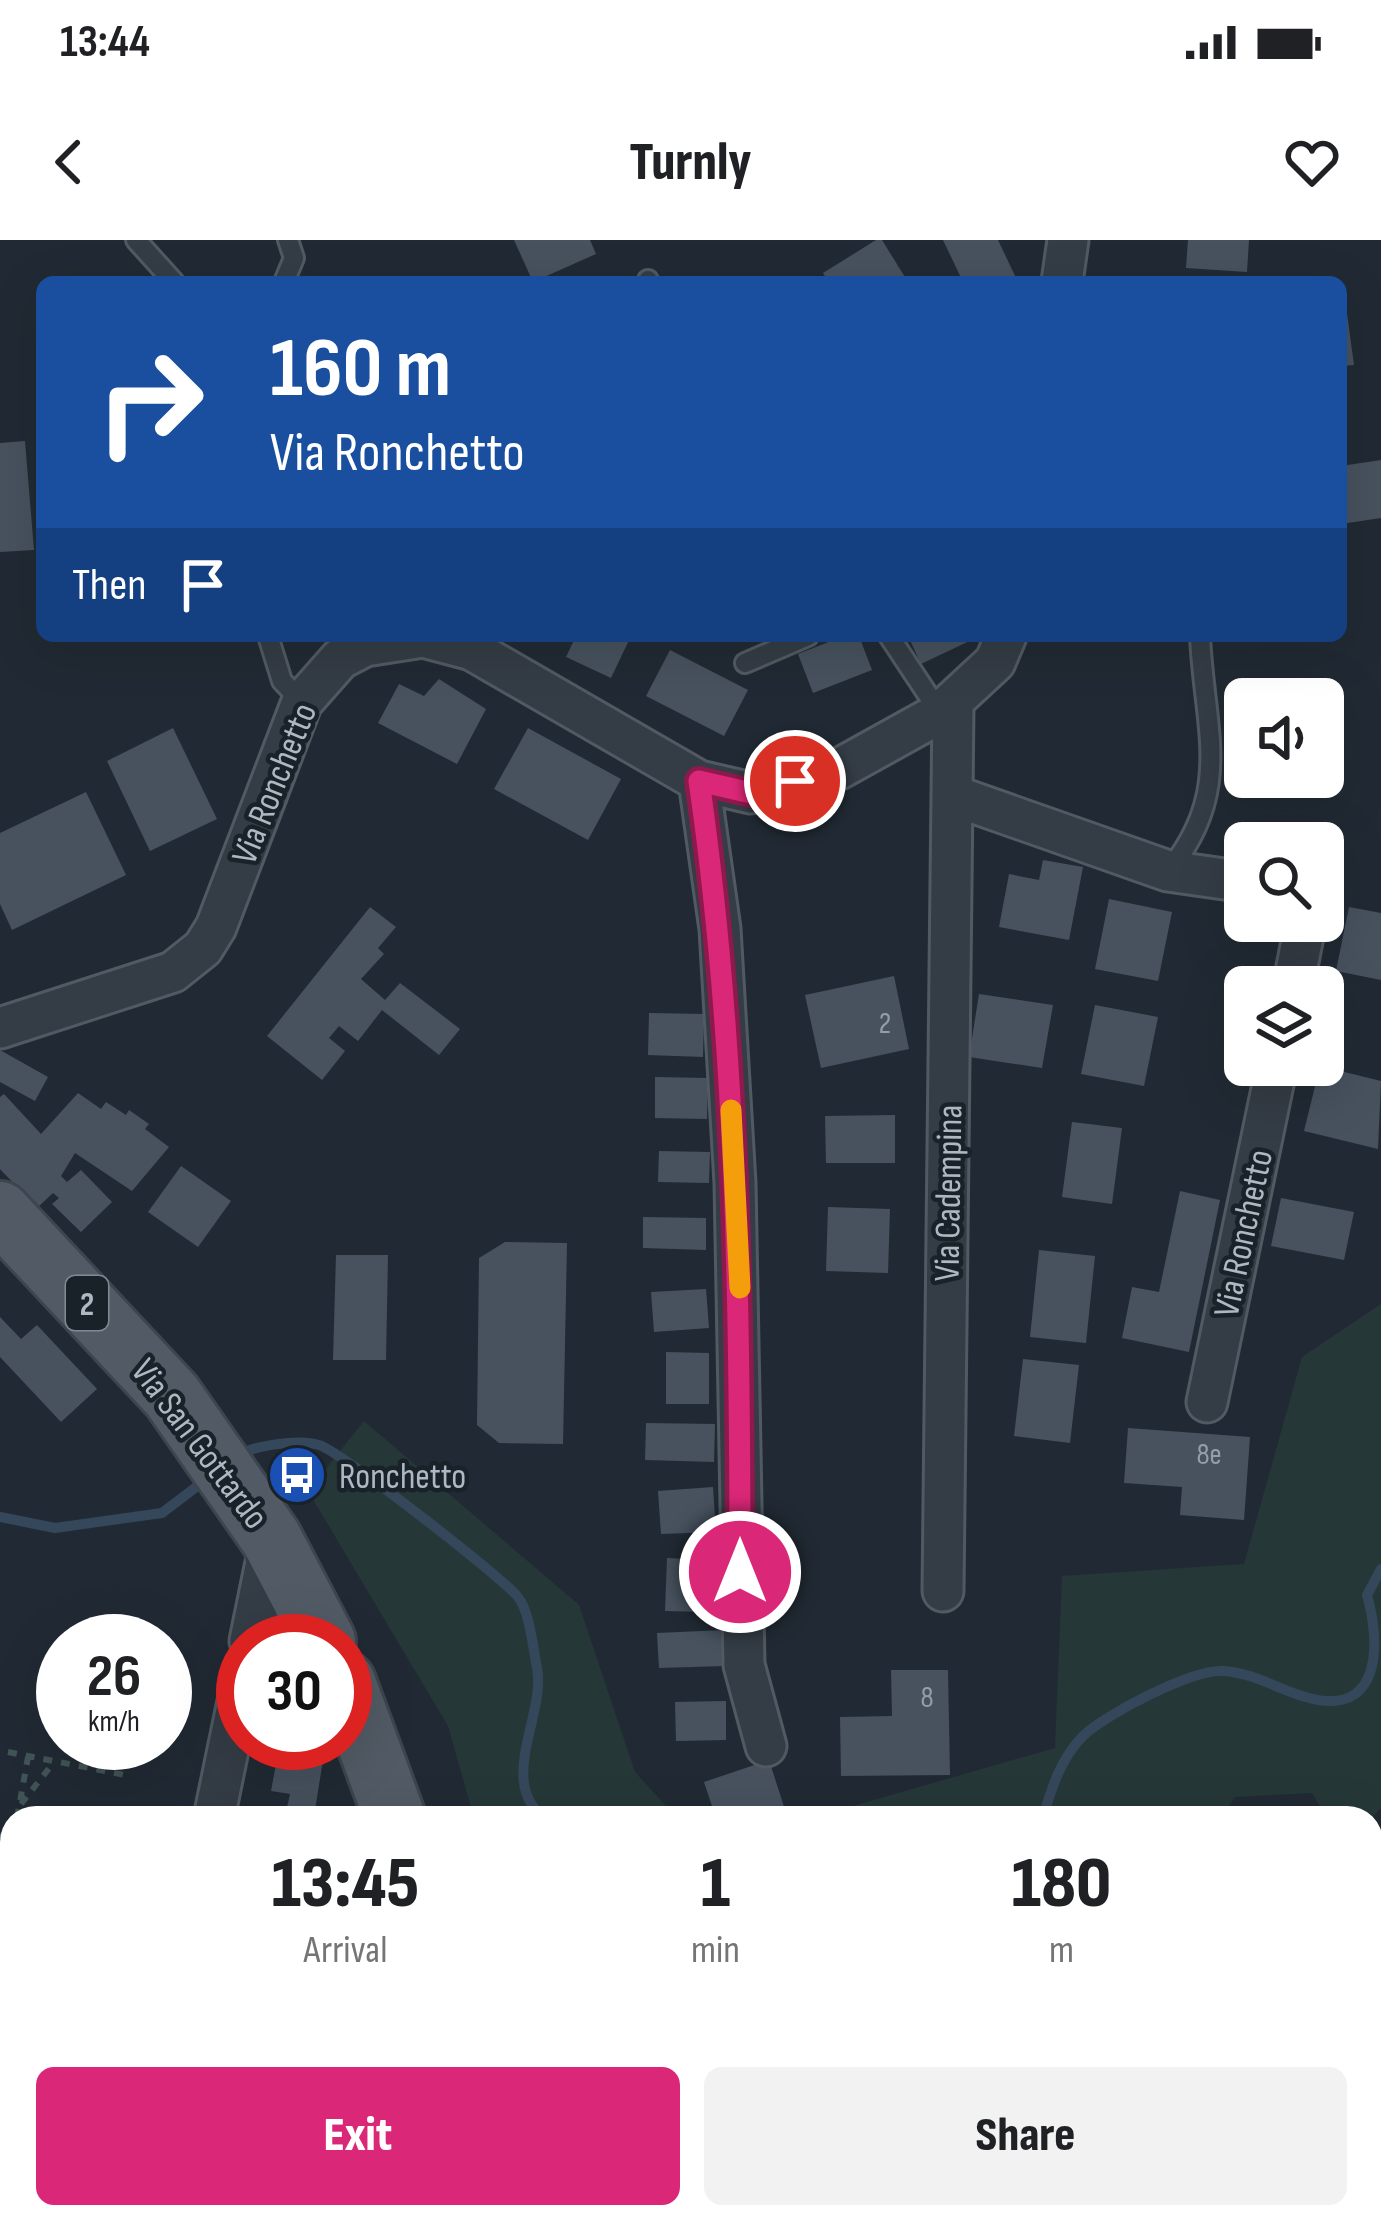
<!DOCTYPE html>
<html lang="en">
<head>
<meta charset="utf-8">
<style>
  :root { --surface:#fff; --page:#f2f2f2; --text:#202124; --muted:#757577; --accent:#db2777 }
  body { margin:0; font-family:"Sofia Sans Condensed",sans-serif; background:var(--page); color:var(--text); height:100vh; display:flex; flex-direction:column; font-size:45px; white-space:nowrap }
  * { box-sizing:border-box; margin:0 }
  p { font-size:39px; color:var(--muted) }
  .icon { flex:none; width:66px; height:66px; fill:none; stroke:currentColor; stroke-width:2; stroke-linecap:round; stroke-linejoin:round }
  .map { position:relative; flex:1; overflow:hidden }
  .drawer { position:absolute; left:0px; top:1566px; width:1383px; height:423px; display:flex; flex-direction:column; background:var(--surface); border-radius:36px 36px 0 0; box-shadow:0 12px 48px #0002 }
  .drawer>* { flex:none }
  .hud { position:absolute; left:36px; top:36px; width:1311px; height:366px; border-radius:18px; box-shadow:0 12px 48px #0002; background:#1a4fa0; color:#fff; overflow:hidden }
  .tools { position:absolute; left:1224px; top:438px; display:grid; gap:24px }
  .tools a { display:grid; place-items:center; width:120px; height:120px; border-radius:18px; background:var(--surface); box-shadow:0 12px 48px #0002; font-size:60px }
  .speed { position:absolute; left:36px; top:1374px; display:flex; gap:24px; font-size:60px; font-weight:700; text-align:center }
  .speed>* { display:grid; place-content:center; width:156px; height:156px; border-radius:50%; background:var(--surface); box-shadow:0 12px 48px #0002; line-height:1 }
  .speed small { font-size:30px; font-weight:400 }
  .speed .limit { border:18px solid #d22; background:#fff; color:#111 }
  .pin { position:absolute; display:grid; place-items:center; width:102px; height:102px; color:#fff; margin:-51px; border:6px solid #fff; border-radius:50%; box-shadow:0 3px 12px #0007 }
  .me { position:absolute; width:132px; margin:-66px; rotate:0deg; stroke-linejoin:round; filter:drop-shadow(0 0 9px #0008) }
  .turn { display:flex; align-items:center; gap:42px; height:252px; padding:0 36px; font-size:54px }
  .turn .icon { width:156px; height:156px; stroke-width:2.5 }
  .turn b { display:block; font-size:84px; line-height:102px }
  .then { display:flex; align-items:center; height:114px; padding:0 36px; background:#0003; gap:24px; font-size:45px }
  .eta { display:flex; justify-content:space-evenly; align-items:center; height:204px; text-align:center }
  .eta b { font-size:72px; font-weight:800; line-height:84px }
  .action { display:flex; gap:24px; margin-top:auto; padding:24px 36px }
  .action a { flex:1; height:138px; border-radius:18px; background:var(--accent); color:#fff; font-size:48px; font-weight:800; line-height:138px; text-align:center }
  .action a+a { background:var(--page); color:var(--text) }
  .status { display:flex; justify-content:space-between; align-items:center; height:84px; padding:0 60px; background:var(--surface); direction:ltr }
  .status svg { height:33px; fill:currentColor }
  header { display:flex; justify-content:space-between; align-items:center; height:156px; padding:0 36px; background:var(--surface); font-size:54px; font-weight:800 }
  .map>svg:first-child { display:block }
  .green { fill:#253837 }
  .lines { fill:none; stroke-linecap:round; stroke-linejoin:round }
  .stream { stroke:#35475a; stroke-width:10 }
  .building { fill:#47525e }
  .service-casing { stroke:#515a63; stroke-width:24 }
  .minor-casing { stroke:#515a63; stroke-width:45 }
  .tertiary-casing { stroke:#515a63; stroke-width:54 }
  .primary-casing { stroke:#3d454f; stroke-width:66 }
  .path { stroke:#425455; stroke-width:6; stroke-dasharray:9 9; stroke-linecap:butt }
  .service { stroke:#343c45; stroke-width:18 }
  .minor { stroke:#343c45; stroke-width:39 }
  .tertiary { stroke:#343c45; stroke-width:48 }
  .primary { stroke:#525b65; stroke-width:60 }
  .route-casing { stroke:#8e194d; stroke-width:30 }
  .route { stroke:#db2777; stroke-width:21 }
  .slow { stroke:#f59e0b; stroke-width:21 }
  .labels { text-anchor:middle; stroke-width:9; stroke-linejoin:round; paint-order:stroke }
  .number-label { font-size:30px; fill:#949ea9 }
  .shield { fill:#192129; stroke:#818a94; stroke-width:3 }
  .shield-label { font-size:33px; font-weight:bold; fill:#aeb7c2 }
  .street-label { font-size:36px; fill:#aeb7c2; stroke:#192129 }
  .poi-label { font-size:36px; fill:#aeb7c2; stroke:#192129; text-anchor:start }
</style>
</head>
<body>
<div class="status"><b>13:44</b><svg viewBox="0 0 49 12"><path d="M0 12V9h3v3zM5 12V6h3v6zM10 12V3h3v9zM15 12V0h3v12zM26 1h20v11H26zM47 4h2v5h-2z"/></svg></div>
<header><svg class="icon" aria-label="back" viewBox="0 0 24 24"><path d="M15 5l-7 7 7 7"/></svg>Turnly<svg class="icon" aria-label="heart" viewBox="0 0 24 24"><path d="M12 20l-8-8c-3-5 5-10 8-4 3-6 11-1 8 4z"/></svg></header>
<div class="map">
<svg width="1381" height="1988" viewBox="0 0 1381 1988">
  <rect width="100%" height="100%" fill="#212a34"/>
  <path class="green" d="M 1381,1064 L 1381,1568 L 1371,1579 L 1327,1578 L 1312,1553 L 1235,1557 L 1220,1578 L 811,1578 L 1055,1508 L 1062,1336 L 1244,1324 L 1302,1117 Z
    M 364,1181 L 579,1365 L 635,1532 L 677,1578 L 474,1578 L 448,1486 L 308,1251 Z"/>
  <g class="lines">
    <path class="stream" d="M 237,1216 C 255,1205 298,1199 319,1205 C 340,1211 502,1337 518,1357 C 530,1372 533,1409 537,1428 C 546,1475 497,1541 544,1578
      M 0,1277 L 55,1288 L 162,1273 L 208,1238
      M 1043,1578 C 1051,1549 1061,1518 1083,1496 C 1106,1474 1192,1429 1223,1431 C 1256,1433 1278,1450 1309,1458 C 1381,1477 1381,1404 1367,1355 L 1381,1329"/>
  </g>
  <path class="building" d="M 514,0 L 590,0 L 596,14 L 533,42 Z
    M 876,0 L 882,0 L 908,42 L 829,42 L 823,33 Z
    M 943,0 L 998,0 L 1018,42 L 963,42 Z
    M 1188,0 L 1249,0 L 1247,32 L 1186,28 Z
    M 1341,66 L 1346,66 L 1354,125 L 1341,126 Z
    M 25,201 L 34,310 L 0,312 L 0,203 Z
    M 1381,220 L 1381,278 L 1341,284 L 1341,226 Z
    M 576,396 L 631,396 L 611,438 L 566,417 Z
    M 844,396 L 859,396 L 872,430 L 813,453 L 798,414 Z
    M 908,396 L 980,396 L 921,424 Z
    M 670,410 L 748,450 L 724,496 L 646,456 Z
    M 439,439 L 486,469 L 457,524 L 378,483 L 399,444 L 424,456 Z
    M 173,488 L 217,579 L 150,611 L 107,521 Z
    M 528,488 L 621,539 L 588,600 L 494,549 Z
    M 1245,517 L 1245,537 L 1278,537 L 1268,552 L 1236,532 Z
    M 86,552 L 126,635 L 12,690 L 0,664 L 0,593 Z
    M 1043,620 L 1083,627 L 1069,700 L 999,687 L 1009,634 L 1039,640 Z
    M 1109,659 L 1172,672 L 1158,741 L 1095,729 Z
    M 370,667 L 396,687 L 378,708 L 384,714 L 361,739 L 385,760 L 400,743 L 460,789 L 439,815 L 382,770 L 358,801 L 339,786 L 329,798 L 345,811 L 322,840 L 267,796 Z
    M 1349,667 L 1381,673 L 1381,740 L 1336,731 Z
    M 894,736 L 909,809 L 821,828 L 805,755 Z
    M 979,754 L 1053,765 L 1042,828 L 969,817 Z
    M 1095,765 L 1158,777 L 1144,846 L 1081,834 Z
    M 649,773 L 704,774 L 703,817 L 648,815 Z
    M 0,810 L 48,837 L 35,861 L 0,842 Z
    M 1320,826 L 1381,841 L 1378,909 L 1304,891 Z
    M 655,837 L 708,838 L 707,879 L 655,878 Z
    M 78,853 L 101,869 L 106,862 L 126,875 L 129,870 L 149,884 L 145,889 L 169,907 L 132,951 L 75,913 L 61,936 L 67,942 L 81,930 L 112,962 L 81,992 L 52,964 L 59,958 L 53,953 L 37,968 L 0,929 L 0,857 L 4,854 L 41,894 Z
    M 895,875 L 895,923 L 826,923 L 825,876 Z
    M 1072,882 L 1122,888 L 1112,964 L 1062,957 Z
    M 659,911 L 710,912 L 709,943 L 658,942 Z
    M 181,926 L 231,961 L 198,1007 L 148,972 Z
    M 1180,951 L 1220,960 L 1189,1112 L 1122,1098 L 1132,1047 L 1159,1052 Z
    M 1281,958 L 1354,972 L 1344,1020 L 1271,1006 Z
    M 828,967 L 890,969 L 888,1033 L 826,1031 Z
    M 643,977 L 706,978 L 706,1010 L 643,1008 Z
    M 505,1002 L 567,1003 L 563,1204 L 499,1203 L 477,1185 L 479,1018 Z
    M 1039,1010 L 1095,1016 L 1086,1103 L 1030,1097 Z
    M 336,1015 L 388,1015 L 386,1120 L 333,1120 Z
    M 706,1049 L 709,1088 L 654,1092 L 651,1052 Z
    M 0,1077 L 21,1099 L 37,1085 L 97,1149 L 61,1182 L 0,1117 Z
    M 666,1112 L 709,1113 L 709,1164 L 666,1164 Z
    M 1023,1119 L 1079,1125 L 1070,1203 L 1014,1196 Z
    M 646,1183 L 715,1184 L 714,1222 L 645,1220 Z
    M 1128,1188 L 1250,1197 L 1244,1280 L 1180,1275 L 1182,1247 L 1124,1243 Z
    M 713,1247 L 716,1292 L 661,1294 L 658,1251 Z
    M 667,1318 L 708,1320 L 706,1372 L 665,1371 Z
    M 724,1390 L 725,1426 L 659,1428 L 657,1393 Z
    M 891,1430 L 948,1430 L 950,1535 L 841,1536 L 840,1477 L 892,1476 Z
    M 726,1461 L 726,1500 L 676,1501 L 675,1462 Z
    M 280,1503 L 308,1503 L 307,1510 L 324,1514 L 314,1576 L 286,1572 L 290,1554 L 271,1551 Z
    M 769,1520 L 787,1576 L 716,1578 L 704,1542 Z
    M 10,1854 L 12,1854 L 12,1968 L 0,1966 L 0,1904 Z
    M 338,1977 L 402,1977 L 398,1988 L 334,1988 Z
    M 566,1977 L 773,1977 L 796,1988 L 560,1988 Z
    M 825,1977 L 980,1977 L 991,1982 L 988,1988 L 820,1988 Z
    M 1182,1977 L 1223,1977 L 1217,1983 L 1223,1988 L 1174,1988 Z
    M 1301,1977 L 1342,1977 L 1333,1988 L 1307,1988 L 1310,1984 Z"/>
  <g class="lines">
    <defs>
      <path id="service" d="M 136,0 L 174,42
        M 648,40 L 649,42
        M 284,42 L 294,18 L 288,0
        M 268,396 L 282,441 L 302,462
        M 889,396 L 940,473
        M 745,423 L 808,396
        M 1169,630 C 1234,551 1204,487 1200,396
        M 526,1977 L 527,1988
        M 997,1988 L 1000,1977
        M 1257,1988 L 1265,1977"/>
      <path id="minor" d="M 1062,42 L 1068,0
        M 953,465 L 952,555 L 1168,631 L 1245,642
        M 699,541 L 720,689 L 735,943 L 744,1425 L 766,1506
        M 1293,747 L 1306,681
        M 0,788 L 173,732 L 203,708 L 216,687 L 302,462 L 340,419 L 365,406 L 423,397 L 472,410 L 699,541 L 751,553 L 839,529 L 940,473 L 995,422 L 1006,396
        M 1207,1162 L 1277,825
        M 943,1351 L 952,555
        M 250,1401 L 271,1298
        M 214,1578 L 243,1437
        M 0,1798 L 12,1801
        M 1371,1894 L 1381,1904
        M 135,1988 L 137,1977"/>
      <path id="tertiary" d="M 1371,1734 L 1381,1728
        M 1108,1988 L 1114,1977"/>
      <path id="primary" d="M 0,972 L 172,1156 L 271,1298 L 325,1401
        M 345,1442 L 395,1578
        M 471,1977 L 473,1988"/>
    </defs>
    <use href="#service" class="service-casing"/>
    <use href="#minor" class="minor-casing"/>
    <use href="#tertiary" class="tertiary-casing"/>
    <use href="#primary" class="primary-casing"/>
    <path class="path" d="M 8,1512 L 130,1536
      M 21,1564 L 54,1522
      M 17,1578 L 28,1517
      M 0,1598 L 12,1584"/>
    <use href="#service" class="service"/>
    <use href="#minor" class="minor"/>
    <use href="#tertiary" class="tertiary"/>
    <use href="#primary" class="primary"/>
  </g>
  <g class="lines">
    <defs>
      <path id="route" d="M 740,1332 C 740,1067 737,803 699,541 L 751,553 L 795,541"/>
    </defs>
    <use href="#route" class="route-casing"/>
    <use href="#route" class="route"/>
    <path class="slow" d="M 731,870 L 740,1048"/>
  </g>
  <defs>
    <symbol id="bus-disc" viewBox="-11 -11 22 22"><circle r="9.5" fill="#1a4fb4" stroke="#192129"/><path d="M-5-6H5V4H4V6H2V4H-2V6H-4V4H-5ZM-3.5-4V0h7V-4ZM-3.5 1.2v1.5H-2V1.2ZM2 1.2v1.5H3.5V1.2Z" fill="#fff"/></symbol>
  </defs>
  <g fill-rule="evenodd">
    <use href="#bus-disc" x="264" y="1202" width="66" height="66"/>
  </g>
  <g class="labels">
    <g class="number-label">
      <text x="885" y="793">2</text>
      <text x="1209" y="1224">8e</text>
      <text x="927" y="1467">8</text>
    </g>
    <rect class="shield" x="66" y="1036" width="42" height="54" rx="9"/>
    <g class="shield-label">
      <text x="87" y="1075">2</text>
    </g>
    <g class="street-label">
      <text transform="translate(273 543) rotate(-68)" y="13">Via Ronchetto</text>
      <text transform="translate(947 953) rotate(-89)" y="13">Via Cadempina</text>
      <text transform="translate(1242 993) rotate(-78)" y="13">Via Ronchetto</text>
      <text transform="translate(201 1203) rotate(53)" y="13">Via San Gottardo</text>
    </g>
    <g class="poi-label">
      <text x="339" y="1248">Ronchetto</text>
    </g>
  </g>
</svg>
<div class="tools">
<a><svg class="icon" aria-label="sound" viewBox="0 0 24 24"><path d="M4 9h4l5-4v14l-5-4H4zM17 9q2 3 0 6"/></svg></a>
<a><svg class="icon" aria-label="search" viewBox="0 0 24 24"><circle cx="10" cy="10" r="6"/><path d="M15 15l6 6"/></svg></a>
<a><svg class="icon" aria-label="layers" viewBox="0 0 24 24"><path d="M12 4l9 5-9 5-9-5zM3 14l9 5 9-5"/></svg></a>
</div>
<div class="speed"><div>26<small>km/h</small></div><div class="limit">30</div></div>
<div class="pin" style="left:795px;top:541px;background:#d93025"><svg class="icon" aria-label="arrive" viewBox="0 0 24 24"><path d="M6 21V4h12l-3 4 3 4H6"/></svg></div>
<svg class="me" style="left:740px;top:1332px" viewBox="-20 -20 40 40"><circle r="17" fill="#db2777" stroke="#fff" stroke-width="3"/><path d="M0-11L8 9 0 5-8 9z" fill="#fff"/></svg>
<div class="hud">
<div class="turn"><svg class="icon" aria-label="right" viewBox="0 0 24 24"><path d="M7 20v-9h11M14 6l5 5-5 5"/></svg><div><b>160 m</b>Via Ronchetto</div></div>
<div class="then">Then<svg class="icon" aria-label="arrive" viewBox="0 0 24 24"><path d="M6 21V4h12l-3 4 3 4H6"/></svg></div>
</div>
<section class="drawer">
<div class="eta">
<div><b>13:45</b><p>Arrival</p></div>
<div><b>1</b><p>min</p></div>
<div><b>180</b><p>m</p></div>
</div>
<div class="action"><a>Exit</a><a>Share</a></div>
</section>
</div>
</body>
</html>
